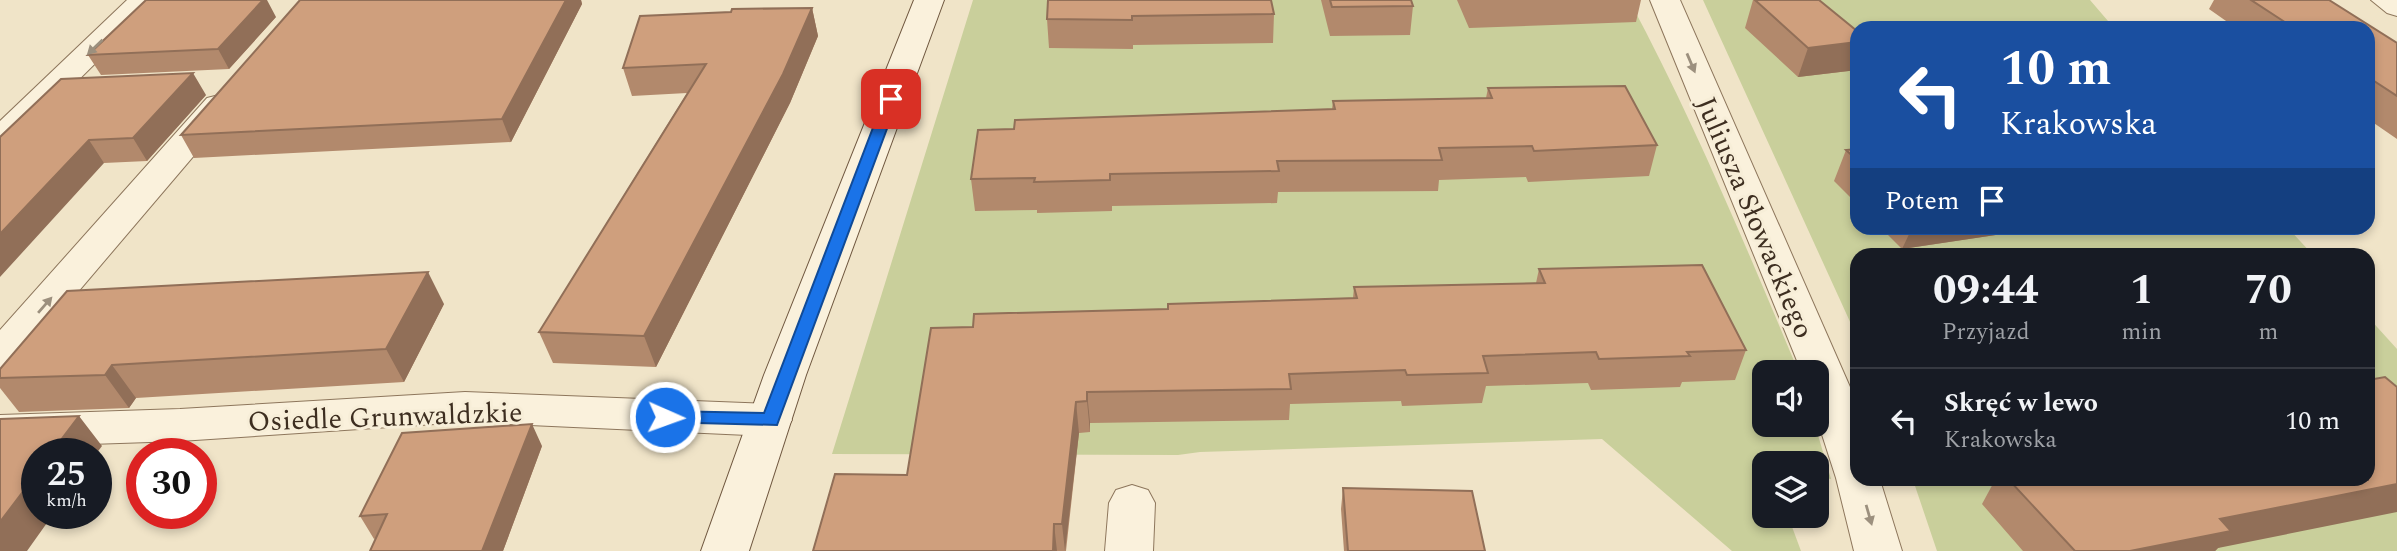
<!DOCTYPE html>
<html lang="pl">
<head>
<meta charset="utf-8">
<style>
  :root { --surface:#171b24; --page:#20242c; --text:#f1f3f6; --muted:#9ea1a6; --line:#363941 }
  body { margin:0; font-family:Spectral,serif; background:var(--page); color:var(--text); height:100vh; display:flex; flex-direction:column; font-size:26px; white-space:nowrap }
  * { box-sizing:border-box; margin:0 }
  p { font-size:23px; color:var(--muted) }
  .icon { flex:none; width:38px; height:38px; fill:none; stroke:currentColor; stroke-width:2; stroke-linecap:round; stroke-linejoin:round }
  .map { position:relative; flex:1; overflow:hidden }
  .details { position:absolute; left:1850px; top:248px; width:525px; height:238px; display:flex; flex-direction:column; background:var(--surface); border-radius:21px; box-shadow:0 4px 10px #0003 }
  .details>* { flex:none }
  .banner { position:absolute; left:1850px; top:21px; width:525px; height:214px; border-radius:21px; box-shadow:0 4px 10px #0003; background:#1a4fa0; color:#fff; overflow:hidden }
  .buttons { position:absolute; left:1752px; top:360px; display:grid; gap:14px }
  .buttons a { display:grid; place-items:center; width:77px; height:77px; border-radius:14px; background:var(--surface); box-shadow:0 4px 10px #0003; font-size:35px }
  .speed { position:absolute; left:21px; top:438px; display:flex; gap:14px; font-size:35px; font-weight:700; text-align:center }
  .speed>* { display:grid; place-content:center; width:91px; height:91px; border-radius:50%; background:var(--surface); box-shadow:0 4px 10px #0003; line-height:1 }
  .speed small { font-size:18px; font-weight:400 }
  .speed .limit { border:10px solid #d22; background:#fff; color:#111 }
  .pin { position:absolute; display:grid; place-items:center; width:60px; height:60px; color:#fff; margin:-30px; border-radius:14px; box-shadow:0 4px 10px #0006 }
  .me { position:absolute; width:77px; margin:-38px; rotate:92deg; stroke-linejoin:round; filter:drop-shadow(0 0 5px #0008) }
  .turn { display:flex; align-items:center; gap:24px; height:147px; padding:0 35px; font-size:32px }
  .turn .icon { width:91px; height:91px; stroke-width:2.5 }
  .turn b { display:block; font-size:49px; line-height:60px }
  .then { display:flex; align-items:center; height:66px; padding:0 35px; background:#0003; gap:14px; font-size:26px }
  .eta { display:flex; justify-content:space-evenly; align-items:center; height:119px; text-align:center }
  .eta b { font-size:42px; font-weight:700; line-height:49px }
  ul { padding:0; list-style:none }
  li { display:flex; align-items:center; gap:21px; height:105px; padding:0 35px; border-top:2px solid var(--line) }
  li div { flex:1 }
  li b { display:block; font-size:26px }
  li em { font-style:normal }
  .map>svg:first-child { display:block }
  .green { fill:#c9cf9b }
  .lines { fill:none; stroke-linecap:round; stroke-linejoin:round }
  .street-casing { stroke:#8d765c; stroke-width:2 }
  .secondary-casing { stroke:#6f573f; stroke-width:2 }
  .street { fill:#faf1dc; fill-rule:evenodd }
  .secondary { fill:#faf1dc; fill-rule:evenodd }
  .wall { fill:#b2896c }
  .shaded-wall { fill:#916f58 }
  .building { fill:#cf9f7d; stroke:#916f58; stroke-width:2 }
  .oneway { fill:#9c907e }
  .route { fill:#1a73e8; stroke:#114b97; stroke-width:2 }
  .labels { text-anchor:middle; stroke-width:6; stroke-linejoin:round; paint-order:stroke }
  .street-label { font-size:28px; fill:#3d2e20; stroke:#f7eed8 }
</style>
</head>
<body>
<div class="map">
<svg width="2397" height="551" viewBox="0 0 2397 551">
  <rect width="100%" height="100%" fill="#f0e4c8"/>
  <path class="green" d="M 973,0 L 1629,0 C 1693,119 1745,244 1797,368 L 1799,373 L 1764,373 L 1764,425 L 1815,425 L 1831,479 L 1817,477 L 1816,464 L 1764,464 L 1764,516 L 1788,516 L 1801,551 L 1732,551 L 1602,439 L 1200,452 L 1178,455 L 832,454 Z
    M 1703,0 L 2090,0 L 2114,28 L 1857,28 L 1857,228 L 2288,228 L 2313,255 L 1857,256 L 1857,337 Z
    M 2368,317 L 2397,349 L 2397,551 L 1937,551 L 1913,480 L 2368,480 Z"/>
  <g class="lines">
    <defs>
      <path id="street" d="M 127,0 L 159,0 L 12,146 L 0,149 L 0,121 Z
        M 1650,0 L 1680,0 L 1850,387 L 1857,407 L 1857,480 L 1880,480 L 1902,551 L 1854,551 L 1836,478 L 1816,416 L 1816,373 L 1802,373 Z
        M 2371,0 L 2397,0 L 2397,16 L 2387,13 Z
        M 219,95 L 231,98 L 235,105 L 231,112 L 15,366 L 0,370 L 0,330 L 207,98 Z
        M 465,392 L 770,404 L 785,409 L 792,420 L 785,431 L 770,436 L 465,422 L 180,441 L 0,447 L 0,415 L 180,409 Z
        M 1132,485 L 1148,490 L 1155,503 L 1153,551 L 1105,551 L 1109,503 L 1116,490 Z"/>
      <path id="secondary" d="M 914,0 L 944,0 L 806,375 L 749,551 L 701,551 L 764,375 Z"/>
    </defs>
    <use href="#street" class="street-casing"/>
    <use href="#secondary" class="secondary-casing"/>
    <use href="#street" class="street"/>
    <use href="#secondary" class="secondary"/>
  </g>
  <path class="wall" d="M 300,0 L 581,0 L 582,4 L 511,142 L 194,158 L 181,135 Z
    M 1048,0 L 1274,14 L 1273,43 L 1133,45 L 1133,49 L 1049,48 L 1047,19 Z
    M 1321,0 L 1411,0 L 1413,6 L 1410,35 L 1330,36 Z
    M 1457,0 L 1641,0 L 1636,22 L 1469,28 Z
    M 1753,0 L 1819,0 L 1857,31 L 1857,70 L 1798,77 L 1745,28 Z
    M 2214,0 L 2329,0 L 2397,43 L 2397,139 L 2368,119 L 2368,28 L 2236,28 L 2209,9 Z
    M 812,8 L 818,36 L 790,103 L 656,367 L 553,363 L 539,332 L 687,93 L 632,96 L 623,68 Z
    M 276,17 L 229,69 L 101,75 L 88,55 Z
    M 1488,88 L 1657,145 L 1649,176 L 1528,182 L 1526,177 L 1439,180 L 1438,191 L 1278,192 L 1277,203 L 1112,206 L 1112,211 L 1037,213 L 1037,210 L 975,211 L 971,179 L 1014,129 L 1332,109 L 1333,101 L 1486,98 Z
    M 206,95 L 147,161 L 104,163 L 0,137 Z
    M 1857,149 L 1857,204 L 1834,181 L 1846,150 Z
    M 1881,228 L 2042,228 L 1902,249 Z
    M 1539,269 L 1746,350 L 1735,380 L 1682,382 L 1680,387 L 1591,390 L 1588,383 L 1486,386 L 1482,403 L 1402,406 L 1401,401 L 1290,404 L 1289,420 L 1090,423 L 1090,432 L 1079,433 L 1066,551 L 813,551 L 907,475 L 973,327 L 1168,309 L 1353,298 L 1354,287 L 1536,283 Z
    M 444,304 L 404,382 L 136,398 L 129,408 L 19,412 L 0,388 L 0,369 Z
    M 542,446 L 503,551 L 370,551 L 376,538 L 374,539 L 360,516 Z
    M 1995,480 L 2368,480 L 2218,548 L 2215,551 L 2023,551 L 1982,504 Z
    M 1343,488 L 1485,551 L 1344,551 L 1341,509 Z"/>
  <path class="shaded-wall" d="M 263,0 L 267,0 L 276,17 L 229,69 L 218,49 Z
    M 566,0 L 581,0 L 582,4 L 511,142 L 502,119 Z
    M 812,8 L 818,36 L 790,103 L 656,367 L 644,336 Z
    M 1857,42 L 1857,70 L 1798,77 L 1808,48 Z
    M 193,73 L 206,95 L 147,161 L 133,138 Z
    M 89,140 L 104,163 L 0,277 L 0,234 Z
    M 1912,228 L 2042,228 L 1902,249 Z
    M 428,272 L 444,304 L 404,382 L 386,349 Z
    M 112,365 L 136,398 L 129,408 L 105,375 Z
    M 1087,392 L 1090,423 L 1090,432 L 1087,401 Z
    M 1076,402 L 1079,433 L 1065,551 L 1062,524 Z
    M 79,416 L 102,446 L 96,454 L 51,453 Z
    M 532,424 L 542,446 L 503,551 L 482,551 Z
    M 37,473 L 37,513 L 54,513 L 27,551 L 0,551 L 0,522 Z
    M 2397,484 L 2397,512 L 2218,548 L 2215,551 L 2130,551 L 2220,519 Z
    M 1054,524 L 1057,551 L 1053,551 Z"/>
  <path class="building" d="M 146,0 L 263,0 L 218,49 L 88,55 Z
    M 300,0 L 566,0 L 502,119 L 181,135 Z
    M 1048,0 L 1271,0 L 1274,14 L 1132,16 L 1132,20 L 1047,19 Z
    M 1330,0 L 1411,0 L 1413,6 L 1332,7 Z
    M 1755,0 L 1819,0 L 1857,31 L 1857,42 L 1808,48 Z
    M 2251,0 L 2329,0 L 2397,43 L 2397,96 L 2368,77 L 2368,28 L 2294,28 Z
    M 812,8 L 783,74 L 644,336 L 539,332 L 706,64 L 623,68 L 640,16 L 731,12 L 732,9 Z
    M 193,73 L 133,138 L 89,140 L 0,234 L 0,137 L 61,79 Z
    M 1625,86 L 1657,145 L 1534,151 L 1532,146 L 1439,148 L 1442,160 L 1277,161 L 1279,171 L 1110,174 L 1110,180 L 1034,182 L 1035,178 L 971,179 L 978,130 L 1014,129 L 1015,120 L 1335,109 L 1333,101 L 1492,98 L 1488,88 Z
    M 1857,149 L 1857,160 L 1846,150 Z
    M 1702,265 L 1746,350 L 1687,352 L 1690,356 L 1599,359 L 1596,352 L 1483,356 L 1488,373 L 1407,375 L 1405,370 L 1289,374 L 1291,389 L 1087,392 L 1087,401 L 1076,402 L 1062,524 L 1054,524 L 1053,551 L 813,551 L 835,474 L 907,475 L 931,328 L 973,327 L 974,314 L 1168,309 L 1168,304 L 1357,298 L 1354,287 L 1545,283 L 1539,269 Z
    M 428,272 L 386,349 L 112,365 L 105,375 L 0,378 L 0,369 L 67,291 Z
    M 2385,377 L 2397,387 L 2397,484 L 2220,519 L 2231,531 L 2130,551 L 2075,551 L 2009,480 L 2368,480 L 2368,380 Z
    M 79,416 L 51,453 L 37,453 L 37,473 L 0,522 L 0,419 Z
    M 532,424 L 482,551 L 370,551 L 387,514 L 360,516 L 402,433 Z
    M 1343,488 L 1472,491 L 1485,551 L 1348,551 Z"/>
  <defs><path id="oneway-solid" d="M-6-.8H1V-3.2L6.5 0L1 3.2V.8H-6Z" transform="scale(1.75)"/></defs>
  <g class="oneway">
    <use href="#oneway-solid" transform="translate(95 47) rotate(136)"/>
    <use href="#oneway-solid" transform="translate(1691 63) rotate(67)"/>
    <use href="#oneway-solid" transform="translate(45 305) rotate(-49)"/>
    <use href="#oneway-solid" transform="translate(1869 515) rotate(74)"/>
  </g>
  <path class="route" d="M 891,95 L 898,99 L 777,425 L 659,422 L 656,417 L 659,412 L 665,411 L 764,413 L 884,99 Z"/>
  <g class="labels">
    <g class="street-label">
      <text transform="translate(1756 217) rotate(67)" y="10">Juliusza Słowackiego</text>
      <text transform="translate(385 416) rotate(-2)" y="10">Osiedle Grunwaldzkie</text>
    </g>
  </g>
</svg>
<div class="buttons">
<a><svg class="icon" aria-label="sound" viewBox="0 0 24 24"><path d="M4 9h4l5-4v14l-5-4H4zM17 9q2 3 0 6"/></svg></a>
<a><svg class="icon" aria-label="layers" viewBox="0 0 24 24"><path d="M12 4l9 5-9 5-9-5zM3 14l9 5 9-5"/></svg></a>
</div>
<div class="speed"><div>25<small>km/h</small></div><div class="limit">30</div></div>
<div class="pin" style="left:891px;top:99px;background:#d93025"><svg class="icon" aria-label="arrive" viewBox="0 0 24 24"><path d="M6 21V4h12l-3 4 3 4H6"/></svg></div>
<svg class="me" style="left:665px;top:417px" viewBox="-20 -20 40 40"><circle r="17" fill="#1a73e8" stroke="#fff" stroke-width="3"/><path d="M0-11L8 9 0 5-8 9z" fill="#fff"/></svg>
<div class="banner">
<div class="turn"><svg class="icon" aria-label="left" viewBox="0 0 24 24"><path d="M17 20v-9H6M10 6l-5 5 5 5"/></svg><div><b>10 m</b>Krakowska</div></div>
<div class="then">Potem<svg class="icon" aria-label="arrive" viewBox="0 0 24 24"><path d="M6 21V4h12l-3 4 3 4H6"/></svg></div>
</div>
<section class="details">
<div class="eta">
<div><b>09:44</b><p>Przyjazd</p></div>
<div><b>1</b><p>min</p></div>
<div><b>70</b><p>m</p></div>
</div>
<ul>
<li><svg class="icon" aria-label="left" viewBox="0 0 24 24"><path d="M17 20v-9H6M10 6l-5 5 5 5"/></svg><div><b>Skręć w lewo</b><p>Krakowska</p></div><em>10 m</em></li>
</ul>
</section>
</div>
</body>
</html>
